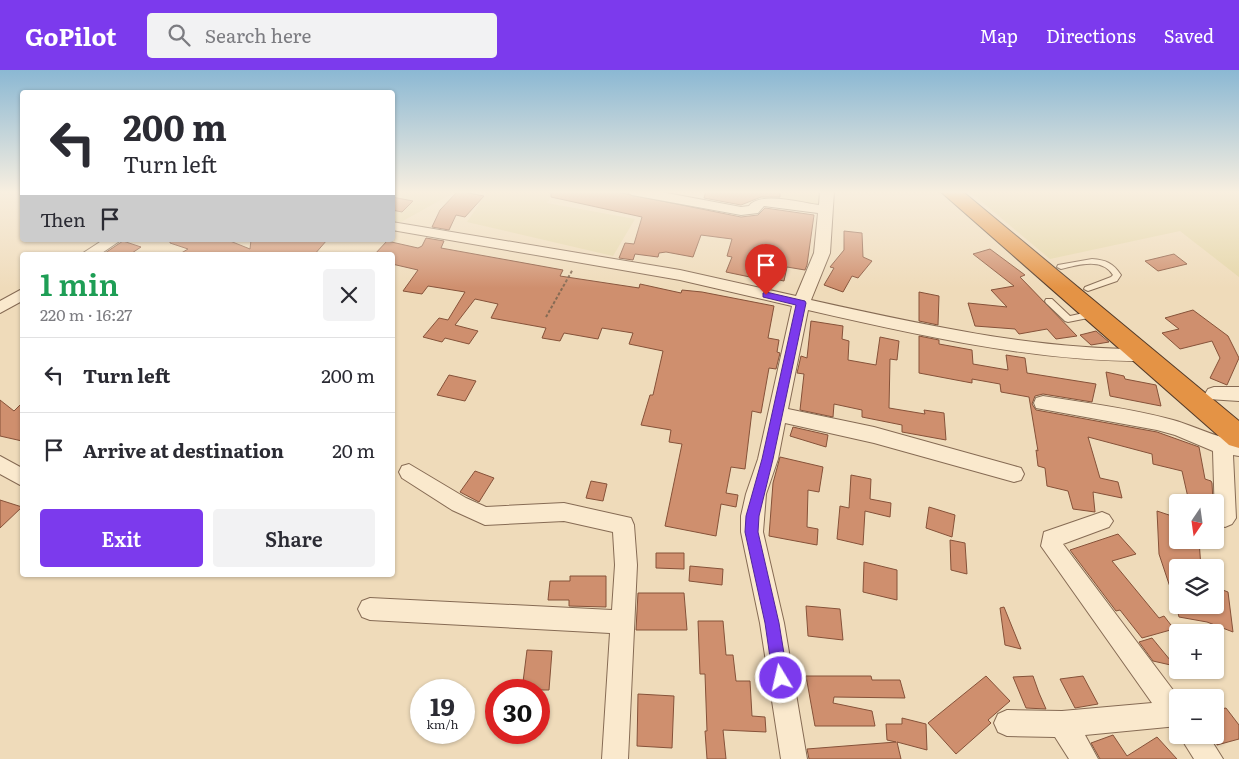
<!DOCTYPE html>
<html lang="en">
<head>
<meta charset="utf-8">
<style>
  :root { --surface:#fff; --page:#f2f2f3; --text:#2b2b33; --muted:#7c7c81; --line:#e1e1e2; --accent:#7c3aed }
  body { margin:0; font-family:Literata,serif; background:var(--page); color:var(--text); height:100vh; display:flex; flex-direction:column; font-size:19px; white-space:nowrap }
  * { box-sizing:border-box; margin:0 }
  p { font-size:16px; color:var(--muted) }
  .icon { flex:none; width:28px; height:28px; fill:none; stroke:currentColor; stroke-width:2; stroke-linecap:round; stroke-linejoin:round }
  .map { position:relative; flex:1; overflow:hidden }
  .drawer { position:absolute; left:20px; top:182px; width:375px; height:325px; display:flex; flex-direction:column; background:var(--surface); border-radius:5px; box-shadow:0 1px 4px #0004 }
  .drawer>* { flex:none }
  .hud { position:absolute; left:20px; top:20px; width:375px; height:152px; border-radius:5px; box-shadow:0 1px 4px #0004; background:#fff; color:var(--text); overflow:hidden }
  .needle { width:32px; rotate:193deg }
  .controls { position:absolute; left:1169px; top:424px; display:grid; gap:10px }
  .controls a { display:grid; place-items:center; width:55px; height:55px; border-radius:5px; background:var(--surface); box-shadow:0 1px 4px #0004; font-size:25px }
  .speed { position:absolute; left:410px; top:609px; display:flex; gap:10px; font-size:25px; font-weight:700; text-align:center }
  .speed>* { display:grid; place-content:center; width:65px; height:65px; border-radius:50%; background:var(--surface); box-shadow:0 1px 4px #0004; line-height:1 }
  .speed small { font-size:12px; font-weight:400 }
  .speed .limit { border:8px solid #d22; background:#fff; color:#111 }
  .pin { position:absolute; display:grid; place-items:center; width:42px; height:42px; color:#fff; margin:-51px -21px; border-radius:50% 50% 50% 0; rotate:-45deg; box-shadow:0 0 5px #0007 }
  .pin .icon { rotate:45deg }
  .me { position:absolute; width:55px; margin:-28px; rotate:351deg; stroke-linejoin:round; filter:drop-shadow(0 0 4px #0008) }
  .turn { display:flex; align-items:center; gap:18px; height:105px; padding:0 20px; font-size:22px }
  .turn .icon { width:65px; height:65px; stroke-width:2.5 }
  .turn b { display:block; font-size:35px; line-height:42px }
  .then { display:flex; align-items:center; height:48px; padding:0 20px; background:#0003; gap:10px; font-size:19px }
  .round { display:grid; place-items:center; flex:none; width:52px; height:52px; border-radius:5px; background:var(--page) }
  .summary { display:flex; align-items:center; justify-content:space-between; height:85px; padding:0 20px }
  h1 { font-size:30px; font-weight:600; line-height:38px; color:#1e9e55 }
  .action { display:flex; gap:10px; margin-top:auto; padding:10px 20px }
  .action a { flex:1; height:58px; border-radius:5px; background:var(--accent); color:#fff; font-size:20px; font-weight:600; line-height:58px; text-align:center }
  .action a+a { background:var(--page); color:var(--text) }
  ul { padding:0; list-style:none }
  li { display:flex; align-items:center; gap:15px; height:75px; padding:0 20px; border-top:1px solid var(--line) }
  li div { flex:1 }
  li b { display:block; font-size:19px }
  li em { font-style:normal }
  header { display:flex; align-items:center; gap:30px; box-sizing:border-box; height:70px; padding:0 25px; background:var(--accent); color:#fff }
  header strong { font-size:24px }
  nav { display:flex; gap:28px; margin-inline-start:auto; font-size:18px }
  .search { width:350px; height:45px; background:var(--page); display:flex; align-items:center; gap:12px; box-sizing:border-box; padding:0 18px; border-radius:5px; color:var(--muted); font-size:19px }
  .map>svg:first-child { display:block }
  .farmland { fill:#e5d6a8 }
  .building { fill:#cf8f6e; stroke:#865239 }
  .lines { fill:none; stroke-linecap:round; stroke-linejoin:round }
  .lane-casing { stroke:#866b54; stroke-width:2 }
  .street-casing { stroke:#866b54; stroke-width:2 }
  .highway-casing { stroke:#533a29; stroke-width:2 }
  .path { stroke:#866b54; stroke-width:2; stroke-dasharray:3 2; stroke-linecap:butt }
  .lane { fill:#fae9cd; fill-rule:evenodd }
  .street { fill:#fae9cd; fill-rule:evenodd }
  .highway { fill:#e49345; fill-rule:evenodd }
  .route { fill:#7c3aed; stroke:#51269a }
</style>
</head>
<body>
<header>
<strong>GoPilot</strong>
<div class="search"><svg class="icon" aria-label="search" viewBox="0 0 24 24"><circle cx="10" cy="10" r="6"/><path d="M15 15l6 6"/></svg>Search here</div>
<nav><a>Map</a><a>Directions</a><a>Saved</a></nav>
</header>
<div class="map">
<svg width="1239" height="689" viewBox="0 0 1239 689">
  <rect width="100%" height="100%" fill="#efdbba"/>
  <path class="farmland" d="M 392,121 L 457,121 L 401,152 L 393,151 Z
    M 488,121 L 554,121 L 547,133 L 635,149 L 613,186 L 467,152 Z
    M 757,121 L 827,121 L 826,136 L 755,129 Z
    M 969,121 L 1239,121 L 1239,207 L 1180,161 L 1050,189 Z"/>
  <path class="building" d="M 458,121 L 484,126 L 465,147 L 456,145 L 449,160 L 432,157 L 440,140 Z
    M 551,121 L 612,121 L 741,147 L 758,145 L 765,138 L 814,145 L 807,195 L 805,200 L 787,197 L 784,211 L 770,208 L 769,211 L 726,202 L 732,187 L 727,186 L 732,169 L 701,165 L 693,187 L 666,182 L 659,183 L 658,187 L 635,184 L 633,190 L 619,188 L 625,173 L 634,174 L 642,147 L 551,127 Z
    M 706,121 L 774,121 L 780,123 L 780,127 L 761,127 L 741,135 L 704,128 Z
    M 392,127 L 413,131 L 402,142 L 392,140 Z
    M 844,161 L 862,163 L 863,187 L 872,191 L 858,208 L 852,206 L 843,222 L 824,215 L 834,198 L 830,197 L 844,180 Z
    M 426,168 L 444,171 L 441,178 L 563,200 L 560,206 L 639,218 L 640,214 L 681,223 L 682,220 L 702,222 L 774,236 L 768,268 L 779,270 L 777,282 L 780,283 L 776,299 L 769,298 L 761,343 L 752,341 L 745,399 L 731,397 L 726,423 L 738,425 L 736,437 L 721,434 L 716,466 L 665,456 L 682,374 L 669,372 L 671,360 L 641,355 L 650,325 L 653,325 L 663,281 L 629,274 L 633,263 L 602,258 L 598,269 L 564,263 L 560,271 L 542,268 L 546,258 L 491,248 L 498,234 L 475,229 L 455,255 L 478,261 L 469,274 L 445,268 L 442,272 L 423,267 L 439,248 L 448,250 L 465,222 L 428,216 L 422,224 L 403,221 L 418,200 L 392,194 L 392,185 L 374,185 L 387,171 L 418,178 L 422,176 Z
    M 170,170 L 230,171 L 250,179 L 251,170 L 327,170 L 314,185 L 178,185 L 188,179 L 170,173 Z
    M 123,171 L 141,177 L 129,185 L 102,185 Z
    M 990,179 L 1025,205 L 1020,207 L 1077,266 L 1056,269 L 1047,259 L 1019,264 L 1015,259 L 975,256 L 968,233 L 1007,237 L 991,220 L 1014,216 L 973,184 Z
    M 1174,184 L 1187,194 L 1158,201 L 1145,191 Z
    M 919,222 L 939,226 L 938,255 L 919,251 Z
    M 1193,240 L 1228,266 L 1239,288 L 1227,315 L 1210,308 L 1220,288 L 1212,271 L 1180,279 L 1162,263 L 1179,259 L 1165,248 Z
    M 811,251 L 843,256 L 842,269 L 849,271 L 848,290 L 876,295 L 880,267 L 899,271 L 897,290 L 890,289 L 889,338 L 925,344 L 924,340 L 944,343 L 946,370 L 902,362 L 902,355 L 862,347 L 862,340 L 834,334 L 833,347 L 800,340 L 804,304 L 797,303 L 801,286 L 807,288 Z
    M 1096,261 L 1109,272 L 1091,275 L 1080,265 Z
    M 919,266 L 939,270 L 939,274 L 972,280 L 973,294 L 1008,300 L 1006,285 L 1025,288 L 1027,303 L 1096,314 L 1092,332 L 1043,324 L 1035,326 L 1032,334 L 1036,340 L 1157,362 L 1199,377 L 1205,409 L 1211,411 L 1212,413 L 1213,432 L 1189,432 L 1182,401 L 1153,394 L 1152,384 L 1088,367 L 1100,408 L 1118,412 L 1122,428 L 1093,422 L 1095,442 L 1073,439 L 1068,421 L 1047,416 L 1045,398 L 1038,396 L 1036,380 L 1038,381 L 1029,327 L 1001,322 L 1000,314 L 972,309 L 972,313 L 919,303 Z
    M 1106,302 L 1124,306 L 1125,309 L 1156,315 L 1161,336 L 1110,326 Z
    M 449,305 L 476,311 L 465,331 L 437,325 Z
    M 0,330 L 14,341 L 22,333 L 22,371 L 0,366 Z
    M 793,357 L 828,365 L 826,377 L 790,366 Z
    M 780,387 L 823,397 L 819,422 L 808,420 L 807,457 L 818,459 L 817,475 L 769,466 L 773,413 Z
    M 475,401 L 494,408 L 479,432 L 460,422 Z
    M 851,405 L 871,409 L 870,429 L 891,433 L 890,447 L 865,441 L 863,475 L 837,469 L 840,436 L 849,438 Z
    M 591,411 L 607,414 L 603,431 L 586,428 Z
    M 0,430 L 22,437 L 0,458 Z
    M 929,437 L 955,445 L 952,467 L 926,458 Z
    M 1157,441 L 1178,448 L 1178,470 L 1199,470 L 1201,498 L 1178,490 L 1178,529 L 1174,529 L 1159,484 Z
    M 1118,464 L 1136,484 L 1112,491 L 1159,548 L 1164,546 L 1174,559 L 1142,568 L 1120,540 L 1116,541 L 1070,480 Z
    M 950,470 L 965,473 L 967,504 L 951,500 Z
    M 656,483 L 684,483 L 684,499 L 656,498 Z
    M 864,492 L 897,500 L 897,530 L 863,522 Z
    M 690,496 L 723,499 L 722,515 L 689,511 Z
    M 570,506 L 606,506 L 606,537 L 569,536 L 569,530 L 548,530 L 550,511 L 570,511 Z
    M 1215,517 L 1228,522 L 1233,562 L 1207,552 L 1179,547 L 1176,535 L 1215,535 Z
    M 638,523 L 684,523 L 687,560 L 636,560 Z
    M 806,536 L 840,539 L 843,570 L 808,566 Z
    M 1004,537 L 1021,579 L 1005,575 L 1000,538 Z
    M 698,551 L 723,551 L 726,585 L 733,585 L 736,611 L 750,611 L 752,646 L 765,647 L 766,662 L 723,660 L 726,689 L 707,689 L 705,661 L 707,661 L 705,604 L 700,604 Z
    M 1152,568 L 1175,596 L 1153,591 L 1139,572 Z
    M 527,580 L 552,581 L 549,620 L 522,620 Z
    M 806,606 L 871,606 L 872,610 L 900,610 L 905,628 L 834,627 L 833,633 L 872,641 L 875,656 L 815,656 Z
    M 986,606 L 1010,631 L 988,650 L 991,653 L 956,684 L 928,653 Z
    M 1033,606 L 1039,623 L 1046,639 L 1026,638 L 1013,607 Z
    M 1083,606 L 1098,634 L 1075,638 L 1060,609 Z
    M 638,624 L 674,626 L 672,678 L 637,676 Z
    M 1226,638 L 1239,655 L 1239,669 L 1217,675 L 1215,640 Z
    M 902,648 L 926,654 L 927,680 L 897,672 L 901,689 L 809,689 L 807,679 L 896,672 L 887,670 L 886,654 L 902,654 Z
    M 1113,665 L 1127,686 L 1157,667 L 1177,689 L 1100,689 L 1091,673 Z"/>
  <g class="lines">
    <defs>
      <path id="lane" d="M 1092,189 C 1106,190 1113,193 1121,205 L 1117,211 L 1088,221 L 1084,219 L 1085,217 L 1111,207 L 1113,205 C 1102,187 1078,195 1061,199 L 1057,197 L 1058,195 Z
        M 1046,229 L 1052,229 L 1070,246 L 1093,241 L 1097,244 L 1093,247 L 1068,252 L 1065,251 L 1046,233 L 1045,231 Z"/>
      <path id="street" d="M 625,121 L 656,121 L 741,137 L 749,136 C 759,121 802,133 819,135 L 820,121 L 834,121 L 830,183 L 811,230 C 919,254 1031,279 1143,279 L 1149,281 L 1152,285 L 1149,289 L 1143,291 C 1031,291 917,265 808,240 L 788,339 L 874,357 L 1014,396 L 1021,398 L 1024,404 L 1021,410 L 1014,412 L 874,373 L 785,353 L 778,389 L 766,424 L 763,462 L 784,553 L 807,689 L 781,689 L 760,553 L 741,462 L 741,446 L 746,424 L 758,389 L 792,236 L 680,210 L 392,160 L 392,152 L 680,200 L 796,226 L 814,183 L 818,143 L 764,136 L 758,143 L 741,145 L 632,125 Z
        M 103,170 L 121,170 L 99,185 L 80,185 Z
        M 22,219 L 22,231 L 0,243 L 0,231 Z
        M 1214,317 L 1239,317 L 1239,331 L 1208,329 L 1205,324 L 1208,319 Z
        M 1043,326 C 1086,333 1130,338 1173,350 C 1195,356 1215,368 1239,370 L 1239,386 L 1233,385 L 1236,448 L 1232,454 L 1225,457 L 1218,454 L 1215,449 L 1213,381 L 1175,365 L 1157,360 L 1036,338 L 1034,333 L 1036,328 Z
        M 0,386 L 22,398 L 22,416 L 0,404 Z
        M 409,394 L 466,428 L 486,437 L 564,433 L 631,448 L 634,455 L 637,495 L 628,689 L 602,689 L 610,563 L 370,550 L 362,547 L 358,539 L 362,531 L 370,528 L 612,540 L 615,495 L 613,462 L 564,451 L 485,455 L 452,440 L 402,408 L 399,402 L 402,396 Z
        M 1102,442 L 1109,445 L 1113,451 L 1109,457 L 1063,474 L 1179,628 L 1178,656 L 1085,665 L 1098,689 L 1069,689 L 1055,667 L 1007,666 L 998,662 L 994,653 L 998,644 L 1007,640 L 1062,641 L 1152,633 L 1041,476 L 1044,462 Z
        M 1179,665 L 1208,665 L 1223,689 L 1194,689 Z"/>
      <path id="highway" d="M 940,121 L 962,121 L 1239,351 L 1239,378 L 1229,375 Z"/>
    </defs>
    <use href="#lane" class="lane-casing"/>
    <use href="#street" class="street-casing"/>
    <use href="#highway" class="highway-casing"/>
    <path class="path" d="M 546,247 L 573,199"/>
    <use href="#lane" class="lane"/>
    <use href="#street" class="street"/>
    <use href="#highway" class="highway"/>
  </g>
  <linearGradient id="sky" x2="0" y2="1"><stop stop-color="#8bb8d3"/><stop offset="0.56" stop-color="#f8efe0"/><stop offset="1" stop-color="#f8efe0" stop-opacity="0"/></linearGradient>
  <rect width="1239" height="218" fill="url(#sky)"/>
  <path class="route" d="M 766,222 L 805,231 L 806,233 L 773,389 L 759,446 L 758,462 L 779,553 L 788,608 L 786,613 L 781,615 L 775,613 L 773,608 L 765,553 L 745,462 L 746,446 L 762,389 L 796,235 L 763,227 L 763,223 Z"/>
</svg>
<div class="controls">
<a><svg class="needle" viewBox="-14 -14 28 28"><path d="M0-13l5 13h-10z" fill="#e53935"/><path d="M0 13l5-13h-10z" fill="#7c7c81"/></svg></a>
<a><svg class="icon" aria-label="layers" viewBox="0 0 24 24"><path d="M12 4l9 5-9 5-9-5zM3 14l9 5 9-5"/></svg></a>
<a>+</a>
<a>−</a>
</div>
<div class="speed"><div>19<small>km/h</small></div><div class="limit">30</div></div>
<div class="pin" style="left:766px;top:225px;background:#d93025"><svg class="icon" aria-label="arrive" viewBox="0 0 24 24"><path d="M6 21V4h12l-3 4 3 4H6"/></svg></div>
<svg class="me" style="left:781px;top:608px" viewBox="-20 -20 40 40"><circle r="17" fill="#7c3aed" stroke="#fff" stroke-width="3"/><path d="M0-11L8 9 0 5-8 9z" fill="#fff"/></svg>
<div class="hud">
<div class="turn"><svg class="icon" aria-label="left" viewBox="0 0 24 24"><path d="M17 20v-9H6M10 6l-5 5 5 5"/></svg><div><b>200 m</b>Turn left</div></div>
<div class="then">Then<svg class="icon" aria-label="arrive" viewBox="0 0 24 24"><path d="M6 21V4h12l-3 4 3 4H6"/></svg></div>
</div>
<section class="drawer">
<div class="summary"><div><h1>1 min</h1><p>220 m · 16:27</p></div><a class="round"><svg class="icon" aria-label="close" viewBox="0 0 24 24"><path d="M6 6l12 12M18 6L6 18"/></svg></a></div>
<ul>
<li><svg class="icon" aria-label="left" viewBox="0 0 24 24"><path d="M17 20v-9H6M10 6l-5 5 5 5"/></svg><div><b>Turn left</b></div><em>200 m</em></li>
<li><svg class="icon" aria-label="arrive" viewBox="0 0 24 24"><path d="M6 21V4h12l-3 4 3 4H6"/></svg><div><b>Arrive at destination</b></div><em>20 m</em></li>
</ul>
<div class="action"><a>Exit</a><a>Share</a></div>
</section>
</div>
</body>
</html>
